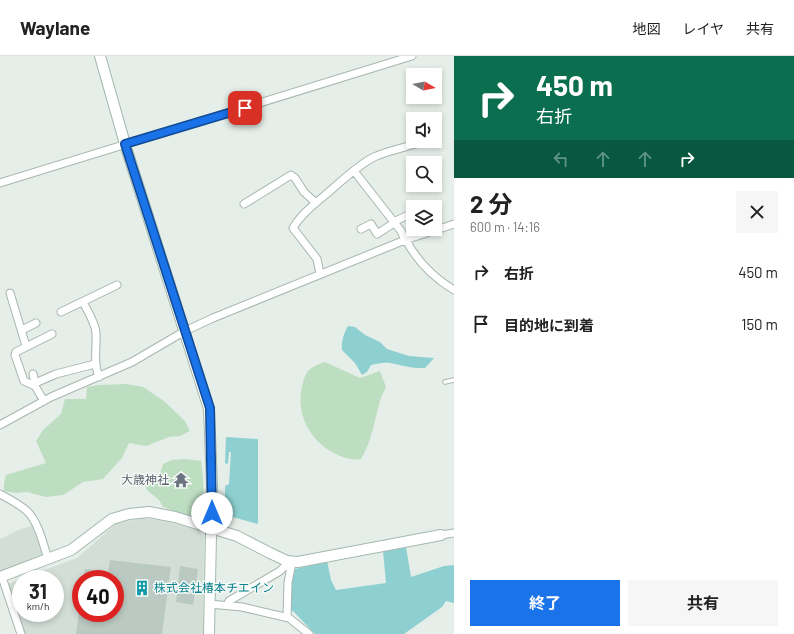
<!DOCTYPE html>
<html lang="ja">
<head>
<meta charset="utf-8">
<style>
  :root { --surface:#fff; --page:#f6f6f6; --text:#222; --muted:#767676; --line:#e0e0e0; --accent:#1a73e8 }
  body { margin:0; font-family:Barlow,"Noto Sans JP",sans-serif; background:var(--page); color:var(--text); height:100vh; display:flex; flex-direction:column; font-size:15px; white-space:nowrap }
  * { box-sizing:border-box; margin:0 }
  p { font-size:13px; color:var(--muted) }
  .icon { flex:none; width:22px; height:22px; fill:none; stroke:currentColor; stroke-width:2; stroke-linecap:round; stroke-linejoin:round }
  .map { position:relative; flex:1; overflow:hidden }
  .sheet { display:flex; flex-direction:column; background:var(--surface); width:340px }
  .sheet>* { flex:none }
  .banner { background:#0b6e4f; color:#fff; overflow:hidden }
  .needle { width:26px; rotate:100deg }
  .fabs { position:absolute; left:406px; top:12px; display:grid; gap:8px }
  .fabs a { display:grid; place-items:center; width:36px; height:36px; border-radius:0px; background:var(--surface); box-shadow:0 2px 6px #0003; font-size:20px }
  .speed { position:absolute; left:12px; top:514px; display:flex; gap:8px; font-size:20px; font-weight:700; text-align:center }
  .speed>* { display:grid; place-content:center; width:52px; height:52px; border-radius:50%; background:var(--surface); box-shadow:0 2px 6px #0003; line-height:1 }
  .speed small { font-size:10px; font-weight:400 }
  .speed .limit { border:6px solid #d22; background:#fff; color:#111 }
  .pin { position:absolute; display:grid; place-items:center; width:34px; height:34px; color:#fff; margin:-17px; border-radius:8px; box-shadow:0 2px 6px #0006 }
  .me { position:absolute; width:44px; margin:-22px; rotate:0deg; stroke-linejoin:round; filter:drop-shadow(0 0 3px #0008) }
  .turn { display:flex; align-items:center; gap:14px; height:84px; padding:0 16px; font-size:18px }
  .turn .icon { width:52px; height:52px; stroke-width:2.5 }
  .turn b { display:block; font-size:28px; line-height:34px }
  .lanes { display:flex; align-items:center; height:38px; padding:0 16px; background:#0003; justify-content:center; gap:20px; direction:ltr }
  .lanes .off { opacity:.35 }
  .round { display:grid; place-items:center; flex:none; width:42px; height:42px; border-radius:0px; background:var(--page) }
  .overview { display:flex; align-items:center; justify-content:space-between; height:68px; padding:0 16px }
  h1 { font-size:24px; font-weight:700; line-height:30px }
  .button { display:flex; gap:8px; margin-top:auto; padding:8px 16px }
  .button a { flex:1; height:46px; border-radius:0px; background:var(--accent); color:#fff; font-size:16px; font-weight:700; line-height:46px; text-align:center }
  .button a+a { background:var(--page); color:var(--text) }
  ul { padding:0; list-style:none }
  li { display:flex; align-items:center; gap:12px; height:52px; padding:0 16px }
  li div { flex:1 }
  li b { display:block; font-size:15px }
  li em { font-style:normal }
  header { display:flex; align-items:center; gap:24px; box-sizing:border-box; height:56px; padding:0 20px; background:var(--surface); border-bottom:1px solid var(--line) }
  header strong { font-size:19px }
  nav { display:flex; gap:22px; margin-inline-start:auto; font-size:14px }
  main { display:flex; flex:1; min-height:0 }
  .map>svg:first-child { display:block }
  .built { fill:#d3ded7; fill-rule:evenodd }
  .green { fill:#bedec2 }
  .water { fill:#8ed0d1 }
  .building { fill:#bac9c1 }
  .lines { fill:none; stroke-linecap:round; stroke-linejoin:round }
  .lane-casing { stroke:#a7b6ae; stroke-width:5.5 }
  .street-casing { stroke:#a7b6ae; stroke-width:9 }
  .secondary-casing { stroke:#a3b9af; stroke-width:12 }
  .lane { stroke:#fff; stroke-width:3.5 }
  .street { stroke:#fff; stroke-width:7 }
  .secondary { stroke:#fff; stroke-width:10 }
  .route-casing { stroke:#114b97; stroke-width:10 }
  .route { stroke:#1a73e8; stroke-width:7 }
  .labels { text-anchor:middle; stroke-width:3; stroke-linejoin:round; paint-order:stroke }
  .worship-label { font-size:12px; fill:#5b616d; stroke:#f5faf7; text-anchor:end }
  .culture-label { font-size:12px; fill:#0d838f; stroke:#f5faf7; text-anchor:start }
</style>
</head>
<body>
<header>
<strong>Waylane</strong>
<nav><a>地図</a><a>レイヤ</a><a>共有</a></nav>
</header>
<main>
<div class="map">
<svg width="454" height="578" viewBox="0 0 454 578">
  <rect width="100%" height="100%" fill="#e5eee8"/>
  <path class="built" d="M 143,462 L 163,465 L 199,474 L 204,482 L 203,578 L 24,578 L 6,529 L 21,523 L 21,557 L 55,557 L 55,523 L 21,523 L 77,502 L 116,468 ZM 81,523 L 115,523 L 115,557 L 81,557 Z
    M 35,469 L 44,501 L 0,518 L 0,483 L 21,473 Z"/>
  <path class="green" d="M 325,306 L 360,322 L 380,315 L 386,331 C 383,337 380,343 379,349 C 374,367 371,387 361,403 C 353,404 348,403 340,400 C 313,389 295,361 302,331 C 303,326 305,318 308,315 C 313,310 319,308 325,306 Z
    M 127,328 L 143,331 L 164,345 L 185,365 L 190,375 L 180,380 L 169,381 L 146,390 L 129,387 L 122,402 L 103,423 L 83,426 L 63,439 L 46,441 L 27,436 L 15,437 L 4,435 L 4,427 L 6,419 L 46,407 L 36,385 L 43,374 L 61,358 L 65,343 L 86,343 L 87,331 L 98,329 Z
    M 186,403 L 201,405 C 203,419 206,444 200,456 C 198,458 195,461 193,463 L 163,451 L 159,444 L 147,434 L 141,421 L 146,418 L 156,420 L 160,417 L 163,408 L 172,404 Z"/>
  <path class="water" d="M 348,270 L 355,271 L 365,279 L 380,286 L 387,293 L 409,300 L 434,302 L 425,312 C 420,312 414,312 409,311 C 391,308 391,304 371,309 L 367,316 L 362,319 L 355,307 L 342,294 C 341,286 344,277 348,270 Z
    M 226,381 L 258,383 L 258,468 L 225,459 L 225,430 L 229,428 L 231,396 L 229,396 L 228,408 L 225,407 Z
    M 406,491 L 411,521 L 444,510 L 454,509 L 454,547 L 446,545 L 442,551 L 404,578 L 315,578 L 293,555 L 290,556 L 289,549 L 293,515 L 295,513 L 327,505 L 331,524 L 336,534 L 386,527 L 383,495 Z"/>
  <path class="building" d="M 110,504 L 171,511 L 162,578 L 76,578 L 79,557 L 115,557 L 115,523 L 83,523 L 85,513 L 108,516 Z
    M 180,510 L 198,513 L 193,549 L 176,546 Z"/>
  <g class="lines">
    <defs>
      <path id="lane" d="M 445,326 L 454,324"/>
      <path id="street" d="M 354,115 L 401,175 L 405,184
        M 0,127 L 412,0
        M 244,148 L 291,119 L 295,122 L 304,136 L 316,147
        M 393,166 L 413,157
        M 361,173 L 371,168 L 377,178 L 394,167
        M 406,184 C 417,205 434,222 454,234
        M 320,218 L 317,203 L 293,172 C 302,157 317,146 330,135 C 344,123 358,109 374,101 C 387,95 402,92 416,88
        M 10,237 L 26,290
        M 83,246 C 88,256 95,266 96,277 C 97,292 93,306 99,321
        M 61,256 L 117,229
        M 22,274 L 36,267
        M 33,318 L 35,327
        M 33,328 L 56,318 L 95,308
        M 44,345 L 35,330 L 24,325 L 15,299 L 16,296 L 52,278
        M 0,369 L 51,341 L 132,306 L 185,275 L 213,262 L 405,184 L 454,168
        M 0,438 C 9,443 19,448 27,455 C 39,467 43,488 48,503
        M 441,479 L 454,477
        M 2,521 L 21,578
        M 209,548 L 242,551 L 289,562 L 309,578
        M 227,549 L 229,545 L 280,515 L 285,510 L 291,511
        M 287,561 L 288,526 L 292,507"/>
      <path id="secondary" d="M 100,0 L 125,88 L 209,353 L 212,429 L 209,578
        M 0,521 L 71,494 L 112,463 L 129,458 L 149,456 L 175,461 L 237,480 L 270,497 L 287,505 L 298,506 L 441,479"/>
    </defs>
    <use href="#lane" class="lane-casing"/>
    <use href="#street" class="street-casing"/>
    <use href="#secondary" class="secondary-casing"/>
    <use href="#lane" class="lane"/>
    <use href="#street" class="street"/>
    <use href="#secondary" class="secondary"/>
  </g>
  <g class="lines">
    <defs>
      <path id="route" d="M 212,457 L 210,352 L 125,88 L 245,52"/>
    </defs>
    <use href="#route" class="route-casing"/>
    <use href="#route" class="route"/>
  </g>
  <defs>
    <symbol id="temple-bare" viewBox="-9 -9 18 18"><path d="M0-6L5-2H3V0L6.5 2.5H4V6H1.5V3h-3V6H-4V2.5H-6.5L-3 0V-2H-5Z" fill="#6b7280" stroke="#f5faf7" stroke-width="2.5" paint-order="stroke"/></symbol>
    <symbol id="building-bare" viewBox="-9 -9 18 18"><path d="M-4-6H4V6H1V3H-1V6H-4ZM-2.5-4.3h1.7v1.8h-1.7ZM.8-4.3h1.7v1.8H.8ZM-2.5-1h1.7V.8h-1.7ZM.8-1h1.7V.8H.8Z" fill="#0f9aa8" stroke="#f5faf7" stroke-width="2.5" paint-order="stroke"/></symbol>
  </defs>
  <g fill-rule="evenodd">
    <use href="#temple-bare" x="170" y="413" width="22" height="22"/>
    <use href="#building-bare" x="131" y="521" width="22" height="22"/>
  </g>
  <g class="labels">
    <g class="worship-label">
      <text x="169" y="428">大歳神社</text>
    </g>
    <g class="culture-label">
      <text x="154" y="536">株式会社椿本チエイン</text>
    </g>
  </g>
</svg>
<div class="fabs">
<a><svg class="needle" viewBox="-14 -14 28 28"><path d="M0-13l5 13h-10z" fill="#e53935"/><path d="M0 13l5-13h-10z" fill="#767676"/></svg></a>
<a><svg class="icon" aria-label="sound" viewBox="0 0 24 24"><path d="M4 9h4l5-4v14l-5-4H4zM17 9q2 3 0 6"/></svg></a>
<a><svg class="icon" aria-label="search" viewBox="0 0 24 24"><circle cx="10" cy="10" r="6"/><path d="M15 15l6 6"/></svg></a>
<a><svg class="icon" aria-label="layers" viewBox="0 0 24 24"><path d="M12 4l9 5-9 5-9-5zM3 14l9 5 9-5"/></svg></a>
</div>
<div class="speed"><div>31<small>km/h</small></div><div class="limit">40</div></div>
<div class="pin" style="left:245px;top:52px;background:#d93025"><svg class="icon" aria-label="arrive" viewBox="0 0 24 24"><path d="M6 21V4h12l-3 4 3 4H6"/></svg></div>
<svg class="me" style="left:212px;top:457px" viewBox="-20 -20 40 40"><circle r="19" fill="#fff"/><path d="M0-13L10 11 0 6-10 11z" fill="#1a73e8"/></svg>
</div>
<section class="sheet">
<div class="banner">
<div class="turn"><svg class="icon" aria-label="right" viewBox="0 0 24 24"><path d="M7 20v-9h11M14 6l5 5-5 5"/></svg><div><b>450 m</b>右折</div></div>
<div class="lanes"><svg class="icon off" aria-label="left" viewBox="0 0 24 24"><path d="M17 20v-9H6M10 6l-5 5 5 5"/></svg><svg class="icon off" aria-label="ahead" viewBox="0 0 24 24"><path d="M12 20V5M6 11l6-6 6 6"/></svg><svg class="icon off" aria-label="ahead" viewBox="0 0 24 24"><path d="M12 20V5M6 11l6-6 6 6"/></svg><svg class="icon" aria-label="right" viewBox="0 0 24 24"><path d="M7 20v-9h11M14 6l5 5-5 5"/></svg></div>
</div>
<div class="overview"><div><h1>2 分</h1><p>600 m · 14:16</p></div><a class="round"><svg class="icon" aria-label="close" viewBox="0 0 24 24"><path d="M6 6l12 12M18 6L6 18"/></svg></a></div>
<ul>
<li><svg class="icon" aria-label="right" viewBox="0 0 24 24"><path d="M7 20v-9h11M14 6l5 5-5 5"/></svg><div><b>右折</b></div><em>450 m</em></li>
<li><svg class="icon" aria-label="arrive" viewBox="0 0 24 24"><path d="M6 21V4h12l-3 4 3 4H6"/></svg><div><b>目的地に到着</b></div><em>150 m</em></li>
</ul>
<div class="button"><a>終了</a><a>共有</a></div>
</section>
</main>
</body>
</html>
